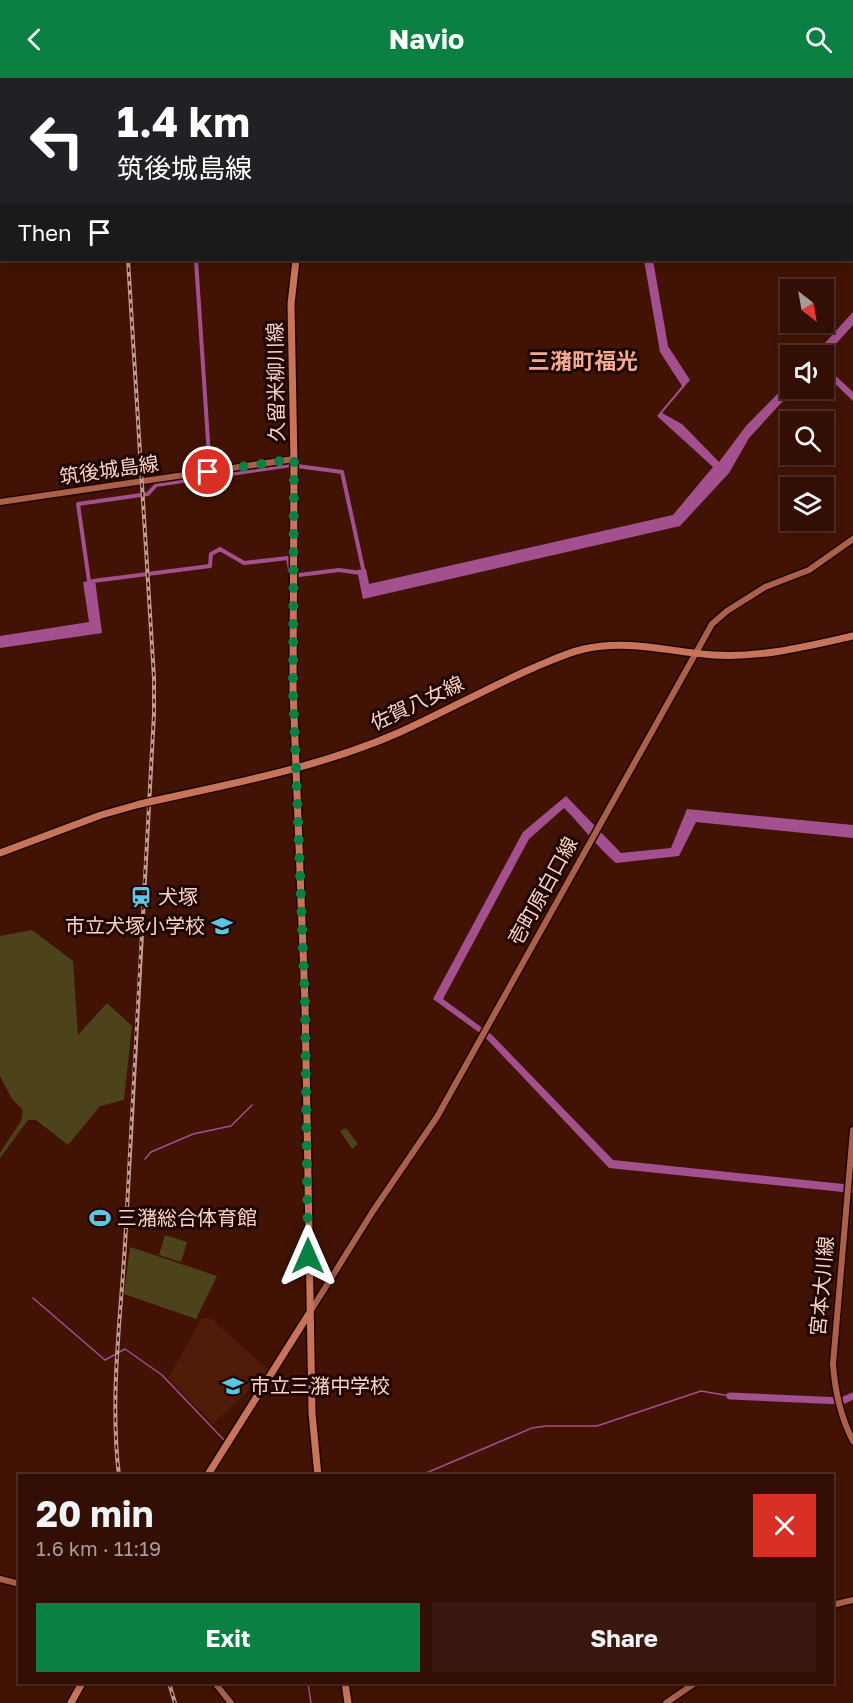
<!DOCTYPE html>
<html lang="en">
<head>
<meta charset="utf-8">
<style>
  :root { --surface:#320e04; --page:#3a170e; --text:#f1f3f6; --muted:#a89c9a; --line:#4d2e26; --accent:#0b8043 }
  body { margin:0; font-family:"Golos Text","Noto Sans JP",sans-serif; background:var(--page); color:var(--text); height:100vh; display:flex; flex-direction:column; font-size:22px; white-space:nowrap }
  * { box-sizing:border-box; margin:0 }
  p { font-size:20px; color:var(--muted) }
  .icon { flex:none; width:33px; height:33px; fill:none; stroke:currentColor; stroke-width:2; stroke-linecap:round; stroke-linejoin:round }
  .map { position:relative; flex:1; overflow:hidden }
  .side { position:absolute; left:18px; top:1396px; width:816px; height:210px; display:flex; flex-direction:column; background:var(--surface); border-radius:0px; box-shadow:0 3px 9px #0003,0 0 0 2px var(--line) }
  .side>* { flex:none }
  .hud { position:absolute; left:0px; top:0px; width:854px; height:183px; box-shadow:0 3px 9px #0003,0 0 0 2px var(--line); background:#202124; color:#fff; overflow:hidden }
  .needle { width:39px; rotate:149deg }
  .tools { position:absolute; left:780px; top:201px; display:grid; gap:12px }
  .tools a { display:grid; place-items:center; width:54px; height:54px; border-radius:0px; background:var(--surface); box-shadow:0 3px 9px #0003,0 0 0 2px var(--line); font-size:30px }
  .pin { position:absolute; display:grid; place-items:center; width:51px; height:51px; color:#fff; margin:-26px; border:3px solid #fff; border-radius:50%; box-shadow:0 2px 6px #0007 }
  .me { position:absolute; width:66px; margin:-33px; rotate:0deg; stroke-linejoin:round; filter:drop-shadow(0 0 4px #0008) }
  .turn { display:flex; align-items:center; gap:21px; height:126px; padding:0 18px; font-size:27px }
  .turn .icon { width:78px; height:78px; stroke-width:2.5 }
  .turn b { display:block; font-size:42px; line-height:51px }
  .then { display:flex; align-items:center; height:57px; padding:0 18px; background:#0003; gap:12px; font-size:22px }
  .round { display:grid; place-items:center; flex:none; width:63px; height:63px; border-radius:0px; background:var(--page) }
  .summary { display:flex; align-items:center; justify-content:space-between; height:102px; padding:0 18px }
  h1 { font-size:36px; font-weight:700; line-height:45px }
  .cta { display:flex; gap:12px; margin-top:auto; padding:12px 18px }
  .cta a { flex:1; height:69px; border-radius:0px; background:var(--accent); color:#fff; font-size:24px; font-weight:700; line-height:69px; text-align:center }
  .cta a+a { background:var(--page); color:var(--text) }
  header { display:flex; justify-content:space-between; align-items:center; height:78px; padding:0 18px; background:var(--accent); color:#fff; font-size:27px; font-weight:700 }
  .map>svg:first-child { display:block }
  .built { fill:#501b09 }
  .green { fill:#4c431a }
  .water { fill:#a3508e }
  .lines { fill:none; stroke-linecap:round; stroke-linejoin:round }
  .stream { stroke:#a3508e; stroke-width:1.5 }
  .canal { stroke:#a3508e; stroke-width:4 }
  .river { stroke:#a3508e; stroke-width:7 }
  .secondary-casing { stroke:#210300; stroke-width:9 }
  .primary-casing { stroke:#210300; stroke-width:10 }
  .secondary { stroke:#ab6049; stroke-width:6 }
  .primary { stroke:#c8745a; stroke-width:7 }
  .rail-casing { stroke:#c3998c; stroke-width:4 }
  .rail { stroke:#1e0501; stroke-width:1.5; stroke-dasharray:4.5; stroke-linecap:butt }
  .primary-bridge-casing { stroke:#210300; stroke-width:10; stroke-linecap:butt }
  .primary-bridge { stroke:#c8745a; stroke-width:7 }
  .route { stroke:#0b8043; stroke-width:10; stroke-dasharray:0 18 }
  .labels { text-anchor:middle; stroke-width:6; stroke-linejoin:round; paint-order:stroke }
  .street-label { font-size:20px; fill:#fbd3c7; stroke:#1e0501 }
  .poi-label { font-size:20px; fill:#fbd3c7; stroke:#1e0501; text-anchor:start }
  .quarter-label { font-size:22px; font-weight:bold; fill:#f4a991; stroke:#1e0501 }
</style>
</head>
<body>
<header><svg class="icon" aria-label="back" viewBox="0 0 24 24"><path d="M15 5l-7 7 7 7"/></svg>Navio<svg class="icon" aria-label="search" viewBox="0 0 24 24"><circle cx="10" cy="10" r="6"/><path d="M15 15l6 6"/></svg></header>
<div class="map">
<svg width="853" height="1625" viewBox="0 0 853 1625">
  <rect width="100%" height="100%" fill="#421305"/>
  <path class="built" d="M 208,1240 L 213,1242 L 267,1291 L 266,1296 L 213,1346 L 168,1300 L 201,1241 Z"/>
  <path class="green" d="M 32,852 L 73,883 L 78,957 L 107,925 L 132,948 L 124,1022 L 100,1028 L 68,1067 L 36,1042 L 28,1042 L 0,1080 L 0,1075 L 21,1043 L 23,1032 L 12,1021 L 0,998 L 0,858 Z
    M 346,1050 L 358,1066 L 352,1071 L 340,1053 Z
    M 165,1157 L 187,1164 L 181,1184 L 159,1177 Z
    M 130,1169 L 217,1198 L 196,1241 L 124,1216 Z"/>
  <path class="water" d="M 644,182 L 653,182 L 668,268 L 690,302 L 662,335 L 682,346 L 719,384 L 746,348 L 790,303 L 790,310 L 794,311 L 749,360 L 729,395 L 680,448 L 363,521 L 357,492 L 366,491 L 369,506 L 673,437 L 713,389 L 657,338 L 682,308 L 660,274 Z
    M 853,234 L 853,247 L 824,279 L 814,277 Z
    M 825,288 L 853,314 L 853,323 L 824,295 Z
    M 95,502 L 102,555 L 0,570 L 0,558 L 89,544 L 83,504 Z
    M 566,718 L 621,775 L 671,770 L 687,731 L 853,747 L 853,760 L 696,744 L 679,778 L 616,785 C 596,768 582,748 564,730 L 529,761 L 443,921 L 492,957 L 613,1082 L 853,1107 L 853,1115 L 609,1090 L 484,958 L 433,921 L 523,754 Z"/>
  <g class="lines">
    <path class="stream" d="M 0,135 L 2,138
      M 145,1081 L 151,1074 L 193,1056 L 231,1048 L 252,1027
      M 33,1220 L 105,1282 L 125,1271 L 162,1297 L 224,1362
      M 419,1398 L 532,1350 L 546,1348 L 597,1348 L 701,1313 L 730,1318
      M 308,1605 L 311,1625"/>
    <path class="canal" d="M 176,0 L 176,2
      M 593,0 L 594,2
      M 828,0 L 829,2
      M 516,2 L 529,2
      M 536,2 L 549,0
      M 604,2 L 606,0
      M 852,56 L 853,57
      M 852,135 L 853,131
      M 196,182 L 210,393
      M 297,388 L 342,394 L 364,495
      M 89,503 L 78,426 L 148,416 L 156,407 L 292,387
      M 93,503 L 210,488 L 211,476 L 220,471 L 244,485 L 288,480 L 291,498 L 339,492 L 361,495"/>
    <path class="river" d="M 730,1318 L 842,1323 L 853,1318"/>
    <defs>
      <path id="secondary" d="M 852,124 L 853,124
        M 0,424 L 294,381
        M 853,1052 L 833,1286 C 835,1314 840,1338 853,1363
        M 310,1234 L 373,1133 L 437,1039 L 712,546 L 727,533 L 765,509 L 809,492 L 853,461
        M 0,1501 L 20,1506
        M 832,1527 L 853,1522
        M 215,1605 L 231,1625
        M 666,1625 L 695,1605"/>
      <path id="primary" d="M 284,0 L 284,2
        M 296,182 L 291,226 L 294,385 L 293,611 L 305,924 L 312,1335 L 318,1398
        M 153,723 C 236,705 320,689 398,655 C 443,635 487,610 533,590 C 550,583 566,575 584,571 C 628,561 670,574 714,577 C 761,580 808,568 853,558
        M 0,775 L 101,737 L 140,726
        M 207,1398 L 310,1234
        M 345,1605 L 348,1625
        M 71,1625 L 82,1605"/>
    </defs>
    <use href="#secondary" class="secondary-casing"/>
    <use href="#primary" class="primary-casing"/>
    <use href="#secondary" class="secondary"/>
    <use href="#primary" class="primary"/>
    <defs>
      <path id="rail" d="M 118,0 L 118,2
        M 119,1398 C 109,1314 122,1232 126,1149 C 134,978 144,807 154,636 L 154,600 L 128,182
        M 169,1605 L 175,1625"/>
    </defs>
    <use href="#rail" class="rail-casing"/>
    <use href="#rail" class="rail"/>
    <defs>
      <path id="primary-bridge" d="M 140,726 L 153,723"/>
    </defs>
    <use href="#primary-bridge" class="primary-bridge-casing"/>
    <use href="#primary-bridge" class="primary-bridge"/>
  </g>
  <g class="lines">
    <path class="route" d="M 208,394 L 294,381 L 293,611 L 305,924 L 308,1178"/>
  </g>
  <defs>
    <symbol id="station-bare" viewBox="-9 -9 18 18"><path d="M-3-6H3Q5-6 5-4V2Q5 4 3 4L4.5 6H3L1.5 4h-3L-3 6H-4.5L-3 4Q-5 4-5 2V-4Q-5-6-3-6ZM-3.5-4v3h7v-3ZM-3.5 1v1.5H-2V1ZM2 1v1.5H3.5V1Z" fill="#5ac8e5" stroke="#1e0501" stroke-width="2.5" paint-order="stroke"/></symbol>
    <symbol id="school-bare" viewBox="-9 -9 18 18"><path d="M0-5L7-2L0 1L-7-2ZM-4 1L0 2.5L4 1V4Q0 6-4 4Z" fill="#5ac8e5" stroke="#1e0501" stroke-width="2.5" paint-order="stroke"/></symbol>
    <symbol id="stadium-bare" viewBox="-9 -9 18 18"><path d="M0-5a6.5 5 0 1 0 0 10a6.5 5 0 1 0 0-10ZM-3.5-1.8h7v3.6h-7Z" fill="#5ac8e5" stroke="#1e0501" stroke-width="2.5" paint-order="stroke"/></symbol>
  </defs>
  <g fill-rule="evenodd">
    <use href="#station-bare" x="126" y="804" width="30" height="30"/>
    <use href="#school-bare" x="207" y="833" width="30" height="30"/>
    <use href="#stadium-bare" x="85" y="1125" width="30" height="30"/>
    <use href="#school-bare" x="218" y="1293" width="30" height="30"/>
  </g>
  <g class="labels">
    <g class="street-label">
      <text transform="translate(276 304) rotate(-91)" y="7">久留米柳川線</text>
      <text transform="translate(109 392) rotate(-8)" y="7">筑後城島線</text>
      <text transform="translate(417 625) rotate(-25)" y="7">佐賀八女線</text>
      <text transform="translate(543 813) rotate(-61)" y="7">壱町原白口線</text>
      <text transform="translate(822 1208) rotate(-85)" y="7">宮本大川線</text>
    </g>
    <g class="poi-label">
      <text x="158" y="826">犬塚</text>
      <text x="205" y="855" text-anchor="end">市立犬塚小学校</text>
      <text x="117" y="1147">三潴総合体育館</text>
      <text x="250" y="1315">市立三潴中学校</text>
    </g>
    <g class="quarter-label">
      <text x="583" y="291">三潴町福光</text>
    </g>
  </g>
</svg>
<div class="tools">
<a><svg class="needle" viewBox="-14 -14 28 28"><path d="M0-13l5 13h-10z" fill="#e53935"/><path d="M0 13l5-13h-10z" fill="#a89c9a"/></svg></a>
<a><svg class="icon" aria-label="sound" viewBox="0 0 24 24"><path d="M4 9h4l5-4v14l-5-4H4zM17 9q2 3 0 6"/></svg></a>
<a><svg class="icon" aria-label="search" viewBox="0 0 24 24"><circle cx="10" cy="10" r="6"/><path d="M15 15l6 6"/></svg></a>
<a><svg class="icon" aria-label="layers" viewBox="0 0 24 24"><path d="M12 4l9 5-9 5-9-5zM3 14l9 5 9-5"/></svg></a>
</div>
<div class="pin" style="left:208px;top:394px;background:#d93025"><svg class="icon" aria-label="arrive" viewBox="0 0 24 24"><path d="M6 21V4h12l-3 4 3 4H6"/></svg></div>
<svg class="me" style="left:308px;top:1178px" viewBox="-20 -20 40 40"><path d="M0-17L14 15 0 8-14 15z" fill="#0b8043" stroke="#fff" stroke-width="4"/></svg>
<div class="hud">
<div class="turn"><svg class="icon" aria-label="left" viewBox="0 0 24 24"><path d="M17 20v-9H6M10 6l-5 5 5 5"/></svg><div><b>1.4 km</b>筑後城島線</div></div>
<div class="then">Then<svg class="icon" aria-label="arrive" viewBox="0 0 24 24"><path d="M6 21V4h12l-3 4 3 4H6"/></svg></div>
</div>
<section class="side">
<div class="summary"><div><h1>20 min</h1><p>1.6 km · 11:19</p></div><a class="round" style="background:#d93025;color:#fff"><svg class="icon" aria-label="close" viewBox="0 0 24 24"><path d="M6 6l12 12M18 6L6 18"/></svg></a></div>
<div class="cta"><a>Exit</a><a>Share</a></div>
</section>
</div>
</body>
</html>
